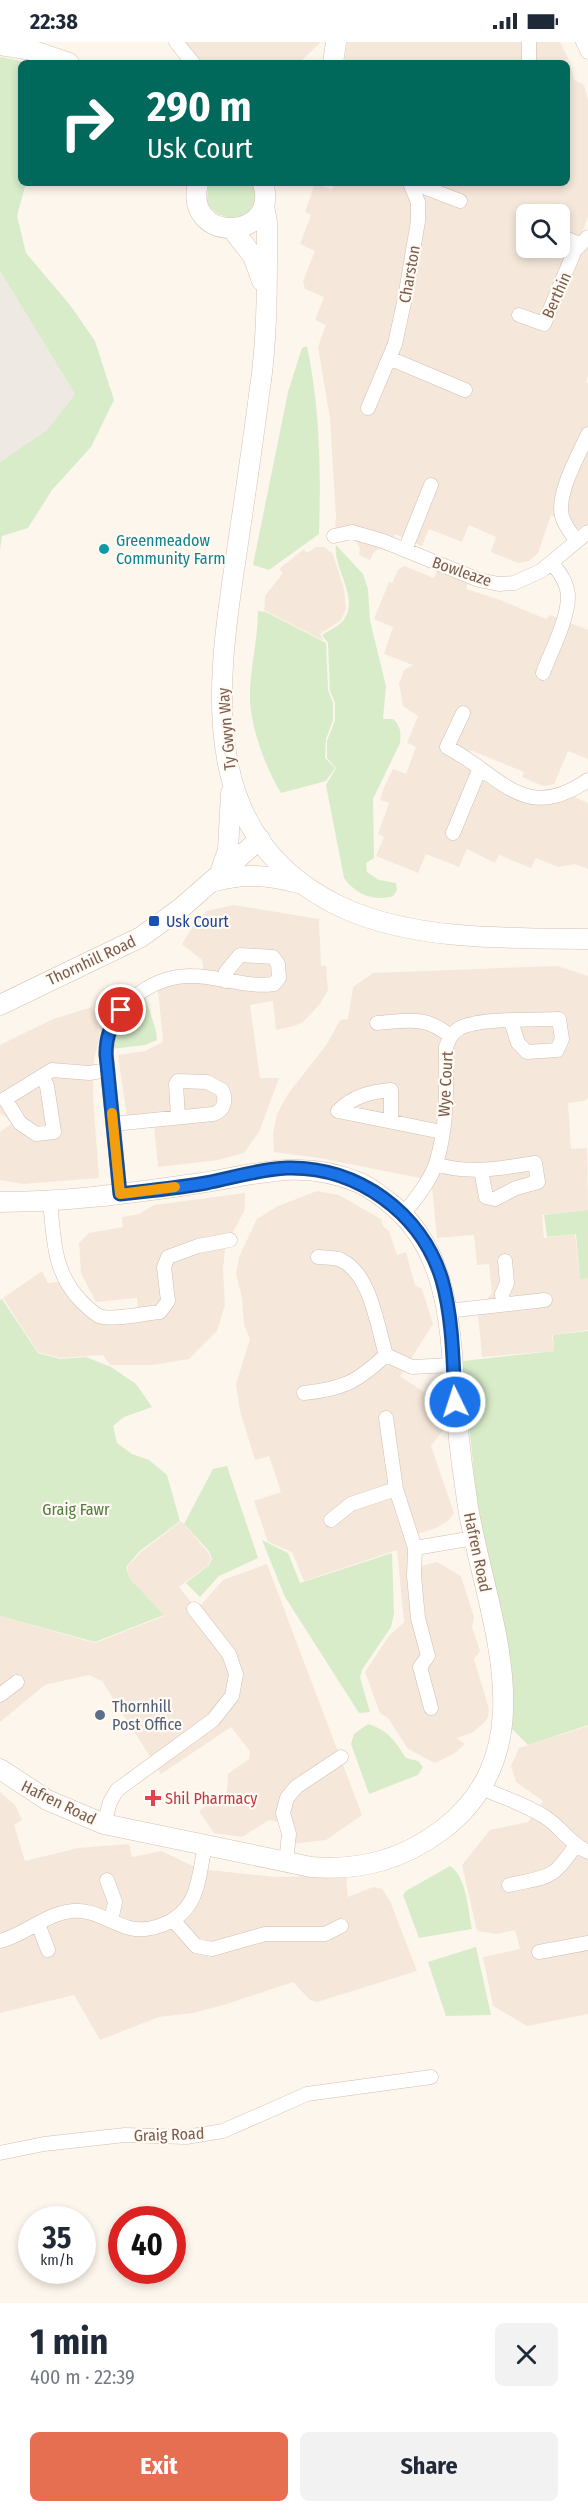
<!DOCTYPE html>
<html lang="en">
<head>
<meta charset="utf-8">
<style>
  :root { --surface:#fff; --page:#f2f2f3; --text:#1f2937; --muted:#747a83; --accent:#e76f51 }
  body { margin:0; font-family:"Fira Sans Condensed",sans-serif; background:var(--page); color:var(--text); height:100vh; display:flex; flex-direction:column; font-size:22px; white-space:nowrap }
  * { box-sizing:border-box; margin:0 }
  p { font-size:20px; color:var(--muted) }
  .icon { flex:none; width:33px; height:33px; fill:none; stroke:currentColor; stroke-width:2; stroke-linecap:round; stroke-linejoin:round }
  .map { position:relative; height:2261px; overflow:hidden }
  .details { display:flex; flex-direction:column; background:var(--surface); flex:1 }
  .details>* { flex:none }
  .banner { position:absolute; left:18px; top:18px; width:552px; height:126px; border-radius:9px; box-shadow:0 3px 9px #0003; background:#00695c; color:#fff; overflow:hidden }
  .tools { position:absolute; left:516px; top:162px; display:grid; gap:12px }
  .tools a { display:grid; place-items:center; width:54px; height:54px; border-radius:9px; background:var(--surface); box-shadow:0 3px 9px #0003; font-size:30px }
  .speed { position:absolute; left:18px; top:2164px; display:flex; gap:12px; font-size:30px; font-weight:700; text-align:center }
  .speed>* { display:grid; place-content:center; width:78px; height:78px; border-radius:50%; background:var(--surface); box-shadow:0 3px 9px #0003; line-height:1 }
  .speed small { font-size:15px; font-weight:400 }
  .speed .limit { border:9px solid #d22; background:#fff; color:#111 }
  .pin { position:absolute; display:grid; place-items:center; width:51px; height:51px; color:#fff; margin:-26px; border:3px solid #fff; border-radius:50%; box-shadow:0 2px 6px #0007 }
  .me { position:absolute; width:66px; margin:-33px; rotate:356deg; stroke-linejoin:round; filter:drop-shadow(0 0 4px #0008) }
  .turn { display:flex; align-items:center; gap:21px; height:126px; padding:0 30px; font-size:27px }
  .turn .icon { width:78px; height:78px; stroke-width:2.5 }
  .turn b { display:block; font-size:42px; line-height:51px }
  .round { display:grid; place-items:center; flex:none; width:63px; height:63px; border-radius:9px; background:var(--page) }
  .overview { display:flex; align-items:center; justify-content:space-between; height:102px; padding:0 30px }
  h1 { font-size:36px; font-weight:700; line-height:45px }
  .button { display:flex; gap:12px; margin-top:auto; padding:12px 30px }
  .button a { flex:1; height:69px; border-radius:9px; background:var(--accent); color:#fff; font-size:24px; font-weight:700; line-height:69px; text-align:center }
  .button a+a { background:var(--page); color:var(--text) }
  .status { display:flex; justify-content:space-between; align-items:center; height:42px; padding:0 30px; background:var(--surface); direction:ltr }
  .status svg { height:16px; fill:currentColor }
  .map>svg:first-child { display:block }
  .residential { fill:#f5e8da; fill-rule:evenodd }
  .industrial { fill:#efe9e4 }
  .green { fill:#d8ecc9 }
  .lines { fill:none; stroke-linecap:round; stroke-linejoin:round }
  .street-casing { stroke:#d1beb0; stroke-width:15 }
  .secondary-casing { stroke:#d6c0b0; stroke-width:21 }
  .street { stroke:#fff; stroke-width:14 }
  .secondary { stroke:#fff; stroke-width:20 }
  .route-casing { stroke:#114b97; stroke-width:15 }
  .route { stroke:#1a73e8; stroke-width:10 }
  .slow { stroke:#f59e0b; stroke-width:10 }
  .culture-dot { fill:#0f9aa8; stroke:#fffaf3; stroke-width:2 }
  .transit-dot { fill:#1a4fb4; stroke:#fffaf3; stroke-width:2 }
  .service-dot { fill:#5c6f8a; stroke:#fffaf3; stroke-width:2 }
  .health-dot { fill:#e0444e; stroke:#fffaf3; stroke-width:2 }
  .labels { text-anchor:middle; stroke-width:4.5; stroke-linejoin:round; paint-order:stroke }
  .street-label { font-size:16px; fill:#7a5c4d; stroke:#fffaf3 }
  .culture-label { font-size:16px; fill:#0d838f; stroke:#fffaf3; text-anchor:start }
  .transit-label { font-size:16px; fill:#164399; stroke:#fffaf3; text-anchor:start }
  .park-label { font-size:16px; fill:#537a41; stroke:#fffaf3 }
  .service-label { font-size:16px; fill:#4e5e75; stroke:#fffaf3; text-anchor:start }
  .health-label { font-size:16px; fill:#be3a42; stroke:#fffaf3; text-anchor:start }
</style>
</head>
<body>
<div class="status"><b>22:38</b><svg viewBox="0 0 49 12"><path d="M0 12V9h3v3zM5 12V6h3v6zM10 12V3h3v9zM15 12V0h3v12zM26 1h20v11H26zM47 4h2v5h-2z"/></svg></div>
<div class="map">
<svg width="588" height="2261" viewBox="0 0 588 2261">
  <rect width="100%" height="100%" fill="#fdf6ec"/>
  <path class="residential" d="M 181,0 L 321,0 L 299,21 L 198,21 Z
    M 347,0 L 560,0 L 570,20 L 574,38 L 584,43 L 588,58 L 588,174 L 582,192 L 588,200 L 588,334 L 586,340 L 588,341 L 588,482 L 578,487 L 551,473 L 538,511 L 529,519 L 518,521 L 491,510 L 496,495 L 469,483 L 462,500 L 429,487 L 422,504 L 395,492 L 388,509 L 379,507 L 374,510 L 370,518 L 359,513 L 360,507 L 357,500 L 335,488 L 336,474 L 330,377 L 318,305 L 326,283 L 315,278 L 324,255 L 305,247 L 303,239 L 315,209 L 300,202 L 311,173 L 305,170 L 315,141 L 332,148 L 335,141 L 567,141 L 567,21 L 344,21 ZM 526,172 L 560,172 L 560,206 L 526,206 Z
    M 316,505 L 324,505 L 333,512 L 344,547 L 346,567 L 341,578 L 320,592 L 324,599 L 264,568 L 265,554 L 283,531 L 279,527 L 304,507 L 307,511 Z
    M 404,524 L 434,536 L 437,529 L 468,541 L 466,547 L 500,558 L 546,577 L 550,573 L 588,588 L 588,717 L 568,709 L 554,742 L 543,744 L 522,735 L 524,730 L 470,708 L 468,713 L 509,742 L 538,752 L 568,747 L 577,756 L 588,761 L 588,827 L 575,822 L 558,825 L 536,816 L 531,826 L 499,813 L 495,821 L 467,807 L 459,825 L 426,812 L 418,831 L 376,814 L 384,795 L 378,792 L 389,761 L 380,758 L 384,745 L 393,727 L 406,732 L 416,705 L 407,701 L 418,674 L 403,664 L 399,642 L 404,628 L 413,623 L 384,612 L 393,585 L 374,577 L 389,540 L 392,541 L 398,528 Z
    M 234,863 L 319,877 L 321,924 L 326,924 L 328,948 L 320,962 L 303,980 L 294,984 L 276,988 L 273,959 L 250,963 L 260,1036 L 279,1036 L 259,1090 L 244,1111 L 218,1118 L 158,1125 L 153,1074 L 127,1076 L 118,1013 L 145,1009 L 163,1000 L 157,937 L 204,931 L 202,918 L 182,902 L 196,879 L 207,869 Z
    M 557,924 L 588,934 L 588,1056 L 584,1059 L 568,1061 L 571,1107 L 587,1106 L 588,1168 L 542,1173 L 544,1196 L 575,1192 L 580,1237 L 588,1236 L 588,1288 L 552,1293 L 554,1309 L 482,1315 L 477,1261 L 485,1260 L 492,1251 L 489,1222 L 477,1223 L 474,1193 L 437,1196 L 432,1146 L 420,1136 L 319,1116 L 274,1110 L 273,1092 L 277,1072 L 288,1052 L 327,1002 L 340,978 L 348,977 L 353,945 L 373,931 Z
    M 92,965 L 100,995 L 94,1017 L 93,1055 L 99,1136 L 23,1142 L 0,1138 L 0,1090 L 11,1082 L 6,1075 L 0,1072 L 0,1003 L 53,977 Z
    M 317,1149 L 339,1153 L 381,1177 L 383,1184 L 389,1189 L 397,1213 L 406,1210 L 415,1243 L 422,1247 L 433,1282 L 400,1334 L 431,1355 L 442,1389 L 431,1404 L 454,1471 L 448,1479 L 436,1486 L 418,1492 L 422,1515 L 418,1525 L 437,1520 L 461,1534 L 474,1575 L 472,1585 L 480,1609 L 474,1617 L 489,1667 L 488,1675 L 484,1681 L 472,1691 L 456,1696 L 465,1702 L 454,1712 L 435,1721 L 408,1707 L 388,1676 L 380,1671 L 365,1630 L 389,1594 L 404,1580 L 397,1508 L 304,1539 L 292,1510 L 268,1500 L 254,1459 L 281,1450 L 269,1414 L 255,1418 L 240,1369 L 236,1342 L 250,1297 L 244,1282 L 242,1256 L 236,1232 L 239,1215 L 257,1177 L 278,1164 Z
    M 245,1151 L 245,1167 L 225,1206 L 223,1228 L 225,1263 L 217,1289 L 189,1317 L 152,1323 L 110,1323 L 103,1313 L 60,1316 L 38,1310 L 3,1256 L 42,1229 L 48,1241 L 68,1239 L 91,1263 L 102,1268 L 117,1269 L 138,1266 L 137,1256 L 96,1260 L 81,1231 L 79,1201 L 89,1191 L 123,1185 L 122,1175 L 139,1172 L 154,1163 Z
    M 181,1479 L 208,1510 L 211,1517 L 208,1523 L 179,1545 L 190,1559 L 199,1565 L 223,1538 L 267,1522 L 362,1773 L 326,1798 L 283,1803 L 279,1780 L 269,1778 L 242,1795 L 214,1791 L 199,1769 L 227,1749 L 228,1732 L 249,1717 L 250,1709 L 231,1685 L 161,1732 L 102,1639 L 89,1633 L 45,1643 L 0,1680 L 0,1574 L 95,1601 L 164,1574 L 130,1537 L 127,1525 L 141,1510 Z
    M 588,1684 L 588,1972 L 527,1984 L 493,1964 L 483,1915 L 520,1907 L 515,1888 L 497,1892 L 477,1889 L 462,1823 L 490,1788 L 528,1780 L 543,1759 L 516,1740 L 511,1724 L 519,1706 Z
    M 0,1750 L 15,1763 L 22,1778 L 14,1783 L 25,1819 L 78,1806 L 129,1802 L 132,1815 L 161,1809 L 200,1827 L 276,1835 L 346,1833 L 348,1855 L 373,1845 L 382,1847 L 390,1859 L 417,1929 L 317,1960 L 310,1958 L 293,1940 L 227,1962 L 193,1971 L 159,1975 L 100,1998 L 74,1953 L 0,1971 Z"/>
  <path class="industrial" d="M 0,229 L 75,352 L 47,388 L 0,420 Z"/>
  <path class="green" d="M 0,15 L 32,21 L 21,21 L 21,141 L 26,141 L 17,174 L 26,211 L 70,263 L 95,299 L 114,358 L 91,405 L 52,448 L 28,486 L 2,494 L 0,508 L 0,420 L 47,388 L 75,352 L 0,229 Z
    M 208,141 L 254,141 C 254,145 256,151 256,155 C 255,184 219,181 207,161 Z
    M 307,304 C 320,367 321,428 319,492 L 269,528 L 253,523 L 288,350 L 302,306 Z
    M 336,503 L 363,532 L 368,547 L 370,579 L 386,644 L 383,677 L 393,677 C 401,684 401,691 400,701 L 373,757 L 374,816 L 366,821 L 367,830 L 379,838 L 396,841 L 397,848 L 393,854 C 374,860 355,852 344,836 L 326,743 L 336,726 L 327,716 L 327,699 L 335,678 L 335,661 L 330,649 L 328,601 L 322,593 C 328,589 337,585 342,580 C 362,558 332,526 336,503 Z
    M 258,569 L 266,570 L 326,601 L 328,648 L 333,661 L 333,678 L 326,697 L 325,716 L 335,726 L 326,739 L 281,751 C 265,725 248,679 250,649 C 251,622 258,596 258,569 Z
    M 145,954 L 156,989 L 157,998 L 145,1003 L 111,1007 L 126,970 Z
    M 588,1168 L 588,1236 L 580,1237 L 576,1192 L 547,1195 L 544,1173 Z
    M 2,1257 L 38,1311 L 60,1317 L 86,1315 L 111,1325 L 136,1342 L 152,1365 L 124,1375 L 113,1384 L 117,1401 L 132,1412 L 149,1418 L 167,1433 L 180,1479 L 140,1509 L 126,1525 L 130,1537 L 164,1573 L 95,1600 L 0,1574 L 0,1258 Z
    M 588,1289 L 588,1683 L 528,1703 L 509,1684 L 477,1464 L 463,1319 L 554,1309 L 553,1293 Z
    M 227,1424 L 258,1516 L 219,1534 L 200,1555 L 186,1541 L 209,1523 L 212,1517 L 209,1509 L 184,1482 L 213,1427 Z
    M 262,1498 L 288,1511 L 300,1541 L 392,1511 L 394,1571 L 391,1585 L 362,1628 L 360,1635 L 370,1670 L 359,1671 L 285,1555 Z
    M 368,1682 C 388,1688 395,1699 406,1716 L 418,1719 L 423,1725 L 418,1733 L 369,1752 L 351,1702 L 354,1692 Z
    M 450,1824 C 467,1835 468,1869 472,1887 L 419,1896 L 403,1853 L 406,1849 Z
    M 476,1905 L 491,1973 L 446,1974 L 428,1920 Z"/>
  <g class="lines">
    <defs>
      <path id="street" d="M 176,0 L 193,21
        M 583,0 L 588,10
        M 529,21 L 529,0
        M 413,146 L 421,144 L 460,159
        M 560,194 L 579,202
        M 519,273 L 544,282 L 575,208 L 588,195
        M 389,316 L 465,348
        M 368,366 L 395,302 L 405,256 L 418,179 L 418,160 L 410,141
        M 334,494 L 352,490 L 383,499 L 479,538 L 499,542 L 514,541 L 541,529 L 588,490
        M 577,499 C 571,491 564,483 562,474 C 556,453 579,412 588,392
        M 405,508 L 431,443
        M 543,631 C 551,610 568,577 568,555 C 568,542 560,531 552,521
        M 463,671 L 447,705 C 502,734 524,782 588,738
        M 453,791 L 480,726
        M 377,981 C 407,979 426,973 450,994
        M 42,1035 L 47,1044 L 54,1090 L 36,1092 L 20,1081 L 5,1057 L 52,1028 L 89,1031 L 108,1028
        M 391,1078 L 391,1048 C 369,1050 354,1054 338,1069 L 442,1090
        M 113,1082 L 213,1072 C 224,1069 227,1058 222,1048 L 207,1040 L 178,1039 L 176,1042 L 178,1075
        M 436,1122 C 468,1133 501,1126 535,1121 L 538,1140 L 516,1146 L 495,1157 L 486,1155 L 481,1128
        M 120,1152 L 106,1012 C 107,969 148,933 192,934 C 219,934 247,946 274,942 L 279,936 L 278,922 L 273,915 L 240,913 L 226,930 L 225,939
        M 50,1159 C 54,1197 53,1230 81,1259 C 86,1264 93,1271 99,1274 C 113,1279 145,1271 160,1270 L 168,1259 L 164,1225 L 168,1215 L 198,1204 L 230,1198
        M 403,1173 C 415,1157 430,1140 436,1121 C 448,1085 446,1042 446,1005 C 449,996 452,991 460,986 C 480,976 534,978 559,977 L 562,997 L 557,1008 L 527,1010 L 518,1001 L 511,979
        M 503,1262 L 502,1252 L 507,1241 L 505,1219
        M 447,1269 L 545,1258
        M 386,1313 L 412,1325 L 453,1323
        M 304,1351 C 343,1347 357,1340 386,1313 C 377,1284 371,1232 341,1218 C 334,1215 325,1216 318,1215
        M 386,1376 L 396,1447 L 415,1506 L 414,1534 L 418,1576 L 428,1614 L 420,1625 L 431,1666
        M 331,1478 L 351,1462 L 396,1447
        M 415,1506 L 474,1496
        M 0,1653 L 17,1640
        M 481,1746 C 502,1755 525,1762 545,1775 C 561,1785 569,1801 588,1810
        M 104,1782 L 110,1760 L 117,1748 L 213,1678 L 232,1654 L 236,1632 L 229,1612 L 194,1567
        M 286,1820 L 289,1792 L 283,1771 L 287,1756 L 296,1745 L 341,1715
        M 107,1838 L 115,1860 L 111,1879
        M 509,1843 C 548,1834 552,1839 575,1804
        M 174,1879 L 196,1904 L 212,1907 L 265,1892 L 325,1892 L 341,1884
        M 38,1882 L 48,1908
        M 0,1899 C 25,1893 46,1871 73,1869 C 94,1867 110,1881 130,1886 C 141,1889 151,1887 162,1883 C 199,1869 198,1838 205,1803
        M 539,1910 L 588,1901
        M 0,2111 L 44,2102 L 125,2093 L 186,2095 L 223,2089 L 307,2052 L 431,2035"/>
      <path id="secondary" d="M 0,3 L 31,8 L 69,21
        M 333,21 L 336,0
        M 198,141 C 183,203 281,199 263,141
        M 264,164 L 267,180 C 267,237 268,296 259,353 C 252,407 244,461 236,515 C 215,651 196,801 348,868 C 420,899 511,896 588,897
        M 232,187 L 253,214 L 262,239
        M 220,831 L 228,808 L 231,751
        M 215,839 C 244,831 269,833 298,841
        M 0,963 L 141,895 L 181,866 L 260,797
        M 0,1160 C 63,1160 125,1152 187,1143 C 251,1135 297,1114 360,1141 C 369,1145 378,1152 386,1158 C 453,1208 450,1293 456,1369 C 459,1401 463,1433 468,1465 C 486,1573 550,1706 442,1788 C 402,1818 360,1829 311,1825 L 104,1782 L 47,1758 L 0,1727"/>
    </defs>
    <use href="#street" class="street-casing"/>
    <use href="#secondary" class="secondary-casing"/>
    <use href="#street" class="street"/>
    <use href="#secondary" class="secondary"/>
  </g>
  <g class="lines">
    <defs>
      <path id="route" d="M 121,968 C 111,983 106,994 106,1012 L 120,1152 C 149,1149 178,1146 206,1141 C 232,1136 260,1127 287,1126 C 357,1124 422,1171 442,1238 C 453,1277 453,1320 455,1360"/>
    </defs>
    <use href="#route" class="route-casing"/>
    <use href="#route" class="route"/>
    <path class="slow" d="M 112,1071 L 120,1152 L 175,1145"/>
  </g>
  <circle class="culture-dot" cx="104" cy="507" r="6"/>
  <rect class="transit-dot" x="148" y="873" width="12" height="12" rx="3"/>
  <circle class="service-dot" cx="100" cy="1673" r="6"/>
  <path class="health-dot" d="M150 1747h6v6h6v6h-6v6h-6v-6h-6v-6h6z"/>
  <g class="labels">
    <g class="street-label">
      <text transform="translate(409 232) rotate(-80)" y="6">Charston</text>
      <text transform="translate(556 253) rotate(-66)" y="6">Berthin</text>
      <text transform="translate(462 529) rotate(19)" y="6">Bowleaze</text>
      <text transform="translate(226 687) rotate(-95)" y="6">Ty Gwyn Way</text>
      <text transform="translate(91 918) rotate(-25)" y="6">Thornhill Road</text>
      <text transform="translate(445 1042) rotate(-87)" y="6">Wye Court</text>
      <text transform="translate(478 1510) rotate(78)" y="6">Hafren Road</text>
      <text transform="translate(59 1760) rotate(26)" y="6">Hafren Road</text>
      <text transform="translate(169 2092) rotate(-2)" y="6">Graig Road</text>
    </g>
    <g class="culture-label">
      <text x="116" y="504">Greenmeadow<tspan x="116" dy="18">Community Farm</tspan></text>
    </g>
    <g class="transit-label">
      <text x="166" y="885">Usk Court</text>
    </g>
    <g class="park-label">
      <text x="76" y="1473">Graig Fawr</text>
    </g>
    <g class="service-label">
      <text x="112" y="1670">Thornhill<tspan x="112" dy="18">Post Office</tspan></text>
    </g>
    <g class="health-label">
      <text x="165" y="1762">Shil Pharmacy</text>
    </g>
  </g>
</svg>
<div class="tools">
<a><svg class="icon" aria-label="search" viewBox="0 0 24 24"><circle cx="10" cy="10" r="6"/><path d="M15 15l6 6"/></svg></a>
</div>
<div class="speed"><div>35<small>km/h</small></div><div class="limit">40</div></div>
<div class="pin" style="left:121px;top:968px;background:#d93025"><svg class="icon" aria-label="arrive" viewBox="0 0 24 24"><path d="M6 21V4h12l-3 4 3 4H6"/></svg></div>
<svg class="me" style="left:455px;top:1360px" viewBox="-20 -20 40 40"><circle r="17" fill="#1a73e8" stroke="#fff" stroke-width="3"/><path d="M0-11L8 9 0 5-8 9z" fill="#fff"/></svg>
<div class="banner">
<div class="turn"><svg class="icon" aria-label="right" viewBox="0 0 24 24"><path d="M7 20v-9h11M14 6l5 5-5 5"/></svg><div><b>290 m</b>Usk Court</div></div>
</div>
</div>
<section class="details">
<div class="overview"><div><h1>1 min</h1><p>400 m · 22:39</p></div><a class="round"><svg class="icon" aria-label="close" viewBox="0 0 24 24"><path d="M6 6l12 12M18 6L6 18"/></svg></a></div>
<div class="button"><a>Exit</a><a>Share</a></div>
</section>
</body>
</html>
